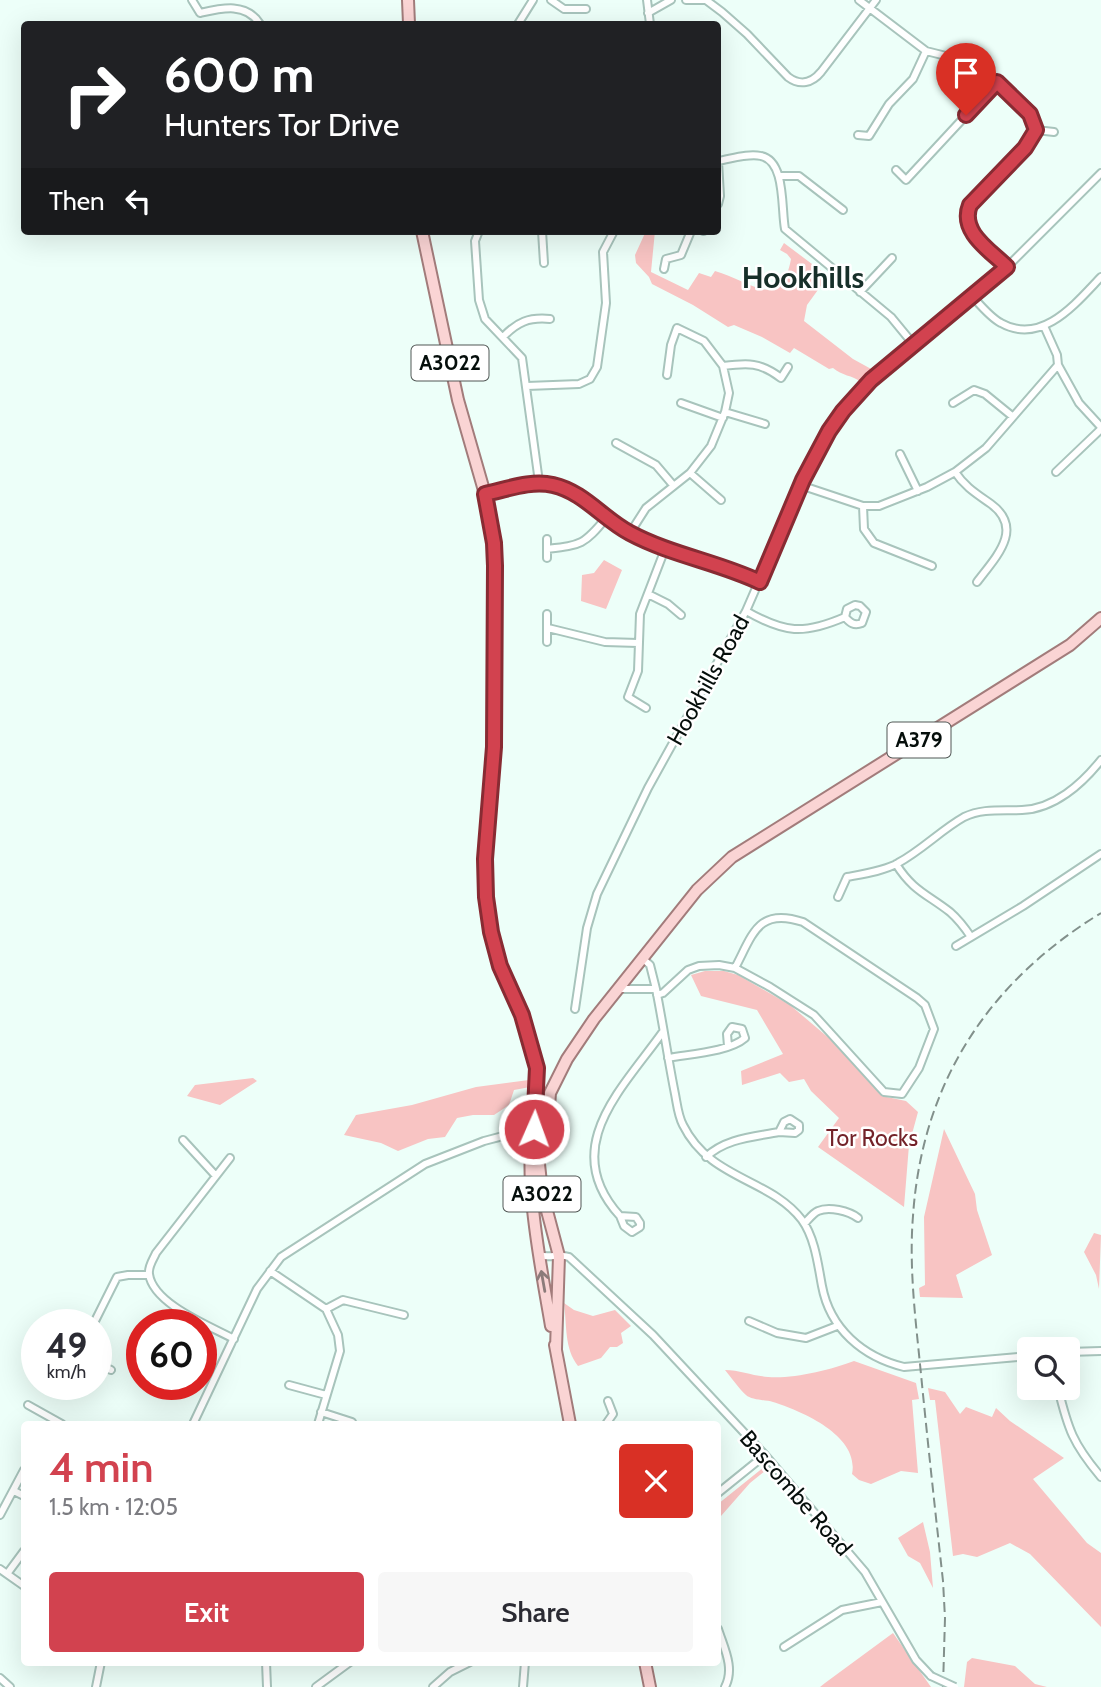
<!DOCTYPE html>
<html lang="en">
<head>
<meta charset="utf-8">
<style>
  :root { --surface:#fff; --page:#f7f7f7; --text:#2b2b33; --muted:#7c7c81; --accent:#d2424f }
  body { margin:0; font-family:Cabin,sans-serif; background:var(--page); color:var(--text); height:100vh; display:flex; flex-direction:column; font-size:26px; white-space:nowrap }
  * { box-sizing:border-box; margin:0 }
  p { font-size:23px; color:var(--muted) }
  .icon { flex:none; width:38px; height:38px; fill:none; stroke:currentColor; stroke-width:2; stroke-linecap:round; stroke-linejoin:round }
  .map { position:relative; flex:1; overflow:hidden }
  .details { position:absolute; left:21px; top:1421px; width:700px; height:245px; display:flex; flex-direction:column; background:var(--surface); border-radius:7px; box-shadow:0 7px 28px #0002 }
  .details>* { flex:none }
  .guide { position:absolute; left:21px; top:21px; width:700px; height:214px; border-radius:7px; box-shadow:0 7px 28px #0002; background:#202124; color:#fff; overflow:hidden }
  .tools { position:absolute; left:1017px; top:1337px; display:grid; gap:14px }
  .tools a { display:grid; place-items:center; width:63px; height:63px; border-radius:7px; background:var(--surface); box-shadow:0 7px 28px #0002; font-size:35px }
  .speed { position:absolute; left:21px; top:1309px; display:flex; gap:14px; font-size:35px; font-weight:700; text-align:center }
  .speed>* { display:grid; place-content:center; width:91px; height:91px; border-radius:50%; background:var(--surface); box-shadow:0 7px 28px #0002; line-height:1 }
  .speed small { font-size:18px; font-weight:400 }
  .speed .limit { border:10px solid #d22; background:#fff; color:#111 }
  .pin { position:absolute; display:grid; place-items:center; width:60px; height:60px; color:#fff; margin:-72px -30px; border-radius:50% 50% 50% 0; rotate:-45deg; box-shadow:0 0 7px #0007 }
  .pin .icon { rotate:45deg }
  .me { position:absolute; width:77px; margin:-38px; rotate:2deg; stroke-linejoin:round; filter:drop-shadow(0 0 5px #0008) }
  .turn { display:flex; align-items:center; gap:24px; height:147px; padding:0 28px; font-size:32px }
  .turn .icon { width:91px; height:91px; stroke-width:2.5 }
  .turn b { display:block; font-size:49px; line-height:60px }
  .then { display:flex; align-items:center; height:66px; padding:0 28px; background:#0003; gap:14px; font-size:26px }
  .round { display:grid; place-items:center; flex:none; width:74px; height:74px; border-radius:7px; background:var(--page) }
  .overview { display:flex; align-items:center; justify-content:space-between; height:119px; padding:0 28px }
  h1 { font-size:42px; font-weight:600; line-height:52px; color:var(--accent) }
  .primary-button { display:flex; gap:14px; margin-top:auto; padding:14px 28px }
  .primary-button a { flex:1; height:80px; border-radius:7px; background:var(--accent); color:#fff; font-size:28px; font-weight:600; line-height:80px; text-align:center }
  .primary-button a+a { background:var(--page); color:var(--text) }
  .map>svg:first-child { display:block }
  .green { fill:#f8c4c3 }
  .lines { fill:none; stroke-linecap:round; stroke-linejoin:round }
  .street-casing { stroke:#a8c4bc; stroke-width:10 }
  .primary-casing { stroke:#a27c7b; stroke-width:14 }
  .street { stroke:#fff; stroke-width:6 }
  .primary { stroke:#fad4d4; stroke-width:10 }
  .rail { stroke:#82908b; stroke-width:2; stroke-dasharray:10 5; stroke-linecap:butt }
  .street-bridge-casing { stroke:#a8c4bc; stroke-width:10; stroke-linecap:butt }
  .street-bridge { stroke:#fff; stroke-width:6 }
  .oneway { stroke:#8c7b7a }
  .route-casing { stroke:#882b33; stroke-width:18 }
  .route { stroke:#d2424f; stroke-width:12 }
  .labels { text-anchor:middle; stroke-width:5; stroke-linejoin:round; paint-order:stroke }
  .shield { fill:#fff; stroke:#505654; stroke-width:2 }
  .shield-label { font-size:21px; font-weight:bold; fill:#050e0b }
  .street-label { font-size:23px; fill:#050e0b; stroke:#fff }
  .park-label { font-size:23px; fill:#732229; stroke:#fff }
  .district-label { font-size:30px; font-weight:bold; fill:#172f29; stroke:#fff }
</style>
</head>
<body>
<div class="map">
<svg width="1101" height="1687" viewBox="0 0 1101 1687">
  <rect width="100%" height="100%" fill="#edfff9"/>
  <path class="green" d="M 646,231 L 655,231 L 651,272 L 688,290 L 699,273 L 711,277 L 715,271 C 750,281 781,313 791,259 L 787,254 L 780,250 L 784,243 L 828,276 L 807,305 L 804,321 L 853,359 L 873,370 L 861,382 C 852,375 842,376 833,368 L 829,369 L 794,348 L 790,353 L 762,337 L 734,325 L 728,327 L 693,305 L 652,284 L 649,277 L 636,263 L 635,255 Z
    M 604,560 L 622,570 L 606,609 L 581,601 L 582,575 L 594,573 Z
    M 705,971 L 724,971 L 738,975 L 790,1005 L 830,1039 L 882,1096 L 906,1101 L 918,1112 L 909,1145 L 904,1207 L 818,1147 L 839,1118 L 811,1091 L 804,1079 L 789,1082 L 780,1073 L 742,1085 L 741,1071 L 783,1054 L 757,1010 L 701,996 L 691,975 Z
    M 253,1078 L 257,1081 L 220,1105 L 187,1096 L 195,1085 Z
    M 529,1080 L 530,1087 L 514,1090 L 509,1105 L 494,1115 L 473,1115 L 457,1118 L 445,1137 L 428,1139 L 398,1151 L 381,1143 L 344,1135 L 356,1115 L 412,1105 L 476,1087 Z
    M 944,1129 L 975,1194 L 977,1210 L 992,1255 L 956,1275 L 963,1298 L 920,1297 L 919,1288 L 925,1285 L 924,1217 Z
    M 1094,1233 L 1101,1235 L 1099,1289 L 1096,1275 L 1084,1252 Z
    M 564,1303 L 574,1310 L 593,1316 L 615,1310 L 631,1326 L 621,1333 L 623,1343 L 617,1347 L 610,1347 L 601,1358 L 578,1366 C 564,1348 567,1325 564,1303 Z
    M 854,1361 L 916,1383 L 919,1399 L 912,1400 L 918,1473 L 901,1471 L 871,1484 L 859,1480 L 852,1474 C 860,1436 802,1411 773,1402 C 766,1400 751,1400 746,1395 C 740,1390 731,1377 725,1370 C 740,1370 753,1376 768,1377 C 793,1379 830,1370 854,1361 Z
    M 928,1388 L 945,1392 L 960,1414 L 966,1407 L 992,1417 L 996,1408 L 1010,1421 L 1064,1458 L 1033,1479 L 1087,1543 L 1101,1553 L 1101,1627 L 1030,1554 L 1010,1543 L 977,1557 L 963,1554 L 953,1556 L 935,1400 L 930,1400 Z
    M 764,1467 L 765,1471 L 750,1483 L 721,1516 L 718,1511 L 718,1504 Z
    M 923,1522 L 930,1552 L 933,1588 L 920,1563 L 908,1556 L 898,1538 Z
    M 893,1633 L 931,1687 L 820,1687 L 825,1683 Z
    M 972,1658 L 1015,1666 L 1035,1684 L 1047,1687 L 964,1687 L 967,1662 Z"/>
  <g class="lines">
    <defs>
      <path id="street" d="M 192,0 L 200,13 C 222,8 246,2 260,24
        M 551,0 L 564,9 L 586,9
        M 647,0 L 650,24
        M 686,0 L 706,0 L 722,12 L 747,34 L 788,77 C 800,86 812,83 821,72 L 876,0
        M 859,0 L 926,51 L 974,63 L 1030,114 L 1036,130 L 1034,135 L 1003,172 L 970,205 C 959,232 990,251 1007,267
        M 648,13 L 671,0
        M 518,24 L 533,0
        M 1036,130 L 1054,132
        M 858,135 L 869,136 L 889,104 L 913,79 L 926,51
        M 718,161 C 731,159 748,153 761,156 C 786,161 781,209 785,229 L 891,317 L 914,345
        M 896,170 L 906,180 L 997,82
        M 780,176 L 799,176 L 843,210
        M 718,204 L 720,196 L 718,161
        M 479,231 L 475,241 L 479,300 L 485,319 L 522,358 L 539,482
        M 542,231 L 544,263
        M 703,231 L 704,231
        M 664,269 L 666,259 L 681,255 L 691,231
        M 860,292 L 892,258
        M 973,297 C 981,306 991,318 1001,323 C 1042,346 1076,303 1101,277
        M 503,337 C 517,322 529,317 550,319
        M 1058,365 L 1079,403 L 1101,427
        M 667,375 L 671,345 L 677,328 L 704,341 L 723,366
        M 527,386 L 579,384 L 590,379 L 597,367 L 606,303 L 603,252 L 614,231
        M 681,403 L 723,418
        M 953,403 L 974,390 L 985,394 L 1012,416
        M 725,412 L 765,424
        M 616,443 L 656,465 L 673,485
        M 900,454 L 918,491
        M 955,472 C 965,487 977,494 991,504 C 1025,529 995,558 977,582
        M 1056,472 L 1101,429
        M 690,473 L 721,500
        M 800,485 L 863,506 L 879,506 L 927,487 L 955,472 L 986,448 L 1058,365 L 1057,355 L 1044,326
        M 485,494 C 510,489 534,479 559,486 C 586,494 605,520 630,533 C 671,555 718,562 760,582
        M 863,506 L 864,529 L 874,543 L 932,566
        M 630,533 L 646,508 L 690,473 L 711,446 L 725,412 L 729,393 L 723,366 C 748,363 760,362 781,378 L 788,367
        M 547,539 L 547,558
        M 547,549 C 581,545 584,545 606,518
        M 648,594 L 668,604 L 681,615
        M 746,611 C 785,633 803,635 845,617 L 847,609 L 855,605 L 860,606 L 866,612 L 862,623 C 854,626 850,623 845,617
        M 548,628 L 605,642 L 638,643
        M 547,642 L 547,614
        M 646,708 L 628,697 L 638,671 L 640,614 L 665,549
        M 896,864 C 913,891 927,894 950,912 C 958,919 965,928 971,937
        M 838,897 L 847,877 C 863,874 884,871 898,863 C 922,850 941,830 964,817 C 983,808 1002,811 1022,810 C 1054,809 1082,784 1101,760
        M 956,946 L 1023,906 L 1101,854
        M 642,958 L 650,965 L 656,989
        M 619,989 L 656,989 C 663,1024 668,1059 675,1094 C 677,1104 678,1116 683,1125 C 710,1180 770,1178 802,1220 C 815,1238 818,1265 822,1286 C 830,1329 863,1357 904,1367 L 1029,1356
        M 657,995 L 663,993 L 688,970 L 699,966 L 719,965 L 735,968 L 770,987 L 814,1015 L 884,1092 L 902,1094 L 919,1068 L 934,1029 L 925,1005 L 917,998 L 803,922 C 758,907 753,934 735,968
        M 575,1009 L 587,928 L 597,894 L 648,788 L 746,611 L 803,480 L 829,431 L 867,384 L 1007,267 L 1101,173
        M 668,1058 C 689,1054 729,1052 745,1038 L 742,1029 L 732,1027 L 727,1034 L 728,1046
        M 183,1140 L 216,1176
        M 706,1157 C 726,1138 754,1137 779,1132 L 784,1122 L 790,1119 L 799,1125 L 799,1130 L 795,1133 L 779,1132
        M 230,1158 L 156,1253 C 153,1260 148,1266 149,1274 C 153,1304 210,1326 234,1339
        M 620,1216 L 624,1226 L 632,1232 L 640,1227 L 640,1223 L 636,1217 L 620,1216 C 558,1148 622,1089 662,1033
        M 805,1223 C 808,1220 813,1213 818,1211 C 829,1206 849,1211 858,1218
        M 539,1255 C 549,1259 559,1253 569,1257 L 653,1335 L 765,1455 L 865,1572 L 916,1660 L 931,1676
        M 270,1271 L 326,1309 L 338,1335 L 340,1351 L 318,1424
        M 326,1309 L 343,1300 L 404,1315
        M 749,1321 L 777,1333 L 806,1338 L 837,1326
        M 93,1325 L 117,1277 L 128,1275 L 149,1275
        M 1068,1352 L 1101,1351
        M 96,1363 L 111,1370
        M 289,1385 L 326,1395
        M 1058,1388 C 1068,1429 1073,1444 1101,1477
        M 28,1405 L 62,1424
        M 321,1412 L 352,1422
        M 193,1424 L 257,1289 L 281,1257 L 425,1164 L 484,1141 L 530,1129 L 535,1129
        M 606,1424 L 613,1414 L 608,1401
        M 14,1491 L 24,1496
        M 718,1493 L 765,1455
        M 0,1515 L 24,1470
        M 0,1569 L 24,1586
        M 7,1574 L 24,1551
        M 718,1629 C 724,1648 735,1668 725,1687
        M 784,1647 L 842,1610 L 882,1602
        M 266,1662 L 267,1687
        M 0,1678 L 10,1687
        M 96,1687 L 101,1662
        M 316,1687 L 350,1662
        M 433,1687 L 450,1672 L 470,1662
        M 523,1687 L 525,1662"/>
      <path id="primary" d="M 408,0 L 409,24
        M 422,231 L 458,400 L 485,494 L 494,543 L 494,747 L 485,859 L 486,897 L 491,932 L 500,966 L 522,1015 L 537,1068 L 535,1126
        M 537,1120 C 519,1163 543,1277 551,1326
        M 555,1345 L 570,1424
        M 556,1349 L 559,1256 L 542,1192 L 539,1164 L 542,1130 L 549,1107 L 550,1093 L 567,1059 L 594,1019 L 697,890 L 732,857 L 1070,645 L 1101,618
        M 645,1662 L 650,1687"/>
    </defs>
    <use href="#street" class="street-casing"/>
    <use href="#primary" class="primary-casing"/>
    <use href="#street" class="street"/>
    <use href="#primary" class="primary"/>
    <path class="rail" d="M 943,1687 L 945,1618 L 943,1581 C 935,1509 927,1436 920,1364 C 915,1315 909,1265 913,1216 C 922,1083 988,982 1101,913"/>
    <defs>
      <path id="street-bridge" d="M 931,1676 L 955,1687"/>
    </defs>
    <use href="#street-bridge" class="street-bridge-casing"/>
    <use href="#street-bridge" class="street-bridge"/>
  </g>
  <defs><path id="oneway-shaft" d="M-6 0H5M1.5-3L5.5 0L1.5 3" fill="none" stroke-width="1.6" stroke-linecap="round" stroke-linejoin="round" transform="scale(1.75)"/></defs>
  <use class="oneway" href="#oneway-shaft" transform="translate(543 1281) rotate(-100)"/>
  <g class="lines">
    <defs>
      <path id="route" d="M 534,1129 L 537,1068 L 522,1015 L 500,966 L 491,932 L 486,897 L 485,859 L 494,747 L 495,566 L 494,543 L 485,494 C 508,489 531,480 553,485 C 584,492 603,519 630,533 C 671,555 718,562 760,582 L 803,480 L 829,431 L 843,411 L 871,380 L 1007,267 C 991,251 959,232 970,205 L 1025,148 L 1036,130 L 1030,114 L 997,82 L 966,115"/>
    </defs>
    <use href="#route" class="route-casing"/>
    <use href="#route" class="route"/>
  </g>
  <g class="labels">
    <g class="shield">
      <rect x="411.5" y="345.5" width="77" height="35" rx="5"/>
      <rect x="887.5" y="722.5" width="63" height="35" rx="5"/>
      <rect x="503.5" y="1176.5" width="77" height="35" rx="5"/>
    </g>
    <g class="shield-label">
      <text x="450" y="370">A3022</text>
      <text x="919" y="747">A379</text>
      <text x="542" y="1201">A3022</text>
    </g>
    <g class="street-label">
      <text transform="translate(708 680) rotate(-61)" y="8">Hookhills Road</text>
      <text transform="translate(796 1493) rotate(49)" y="8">Bascombe Road</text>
    </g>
    <g class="park-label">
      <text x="872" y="1146">Tor Rocks</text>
    </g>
    <g class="district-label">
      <text x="803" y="288">Hookhills</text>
    </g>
  </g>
</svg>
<div class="tools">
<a><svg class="icon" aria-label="search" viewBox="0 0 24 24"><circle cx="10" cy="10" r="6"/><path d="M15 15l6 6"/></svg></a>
</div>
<div class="speed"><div>49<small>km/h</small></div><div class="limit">60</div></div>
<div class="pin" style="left:966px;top:115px;background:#d93025"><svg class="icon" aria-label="arrive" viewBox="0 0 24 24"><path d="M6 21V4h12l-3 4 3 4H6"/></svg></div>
<svg class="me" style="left:534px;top:1129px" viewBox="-20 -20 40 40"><circle r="17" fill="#d2424f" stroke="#fff" stroke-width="3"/><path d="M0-11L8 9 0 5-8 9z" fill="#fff"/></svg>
<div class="guide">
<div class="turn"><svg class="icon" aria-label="right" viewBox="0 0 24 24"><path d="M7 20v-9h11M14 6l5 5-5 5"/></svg><div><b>600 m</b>Hunters Tor Drive</div></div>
<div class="then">Then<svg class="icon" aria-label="left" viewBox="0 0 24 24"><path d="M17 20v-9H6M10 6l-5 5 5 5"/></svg></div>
</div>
<section class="details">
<div class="overview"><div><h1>4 min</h1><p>1.5 km · 12:05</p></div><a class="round" style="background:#d93025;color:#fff"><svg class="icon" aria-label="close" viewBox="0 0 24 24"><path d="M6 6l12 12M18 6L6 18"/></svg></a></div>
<div class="primary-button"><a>Exit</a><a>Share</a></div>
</section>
</div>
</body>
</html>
